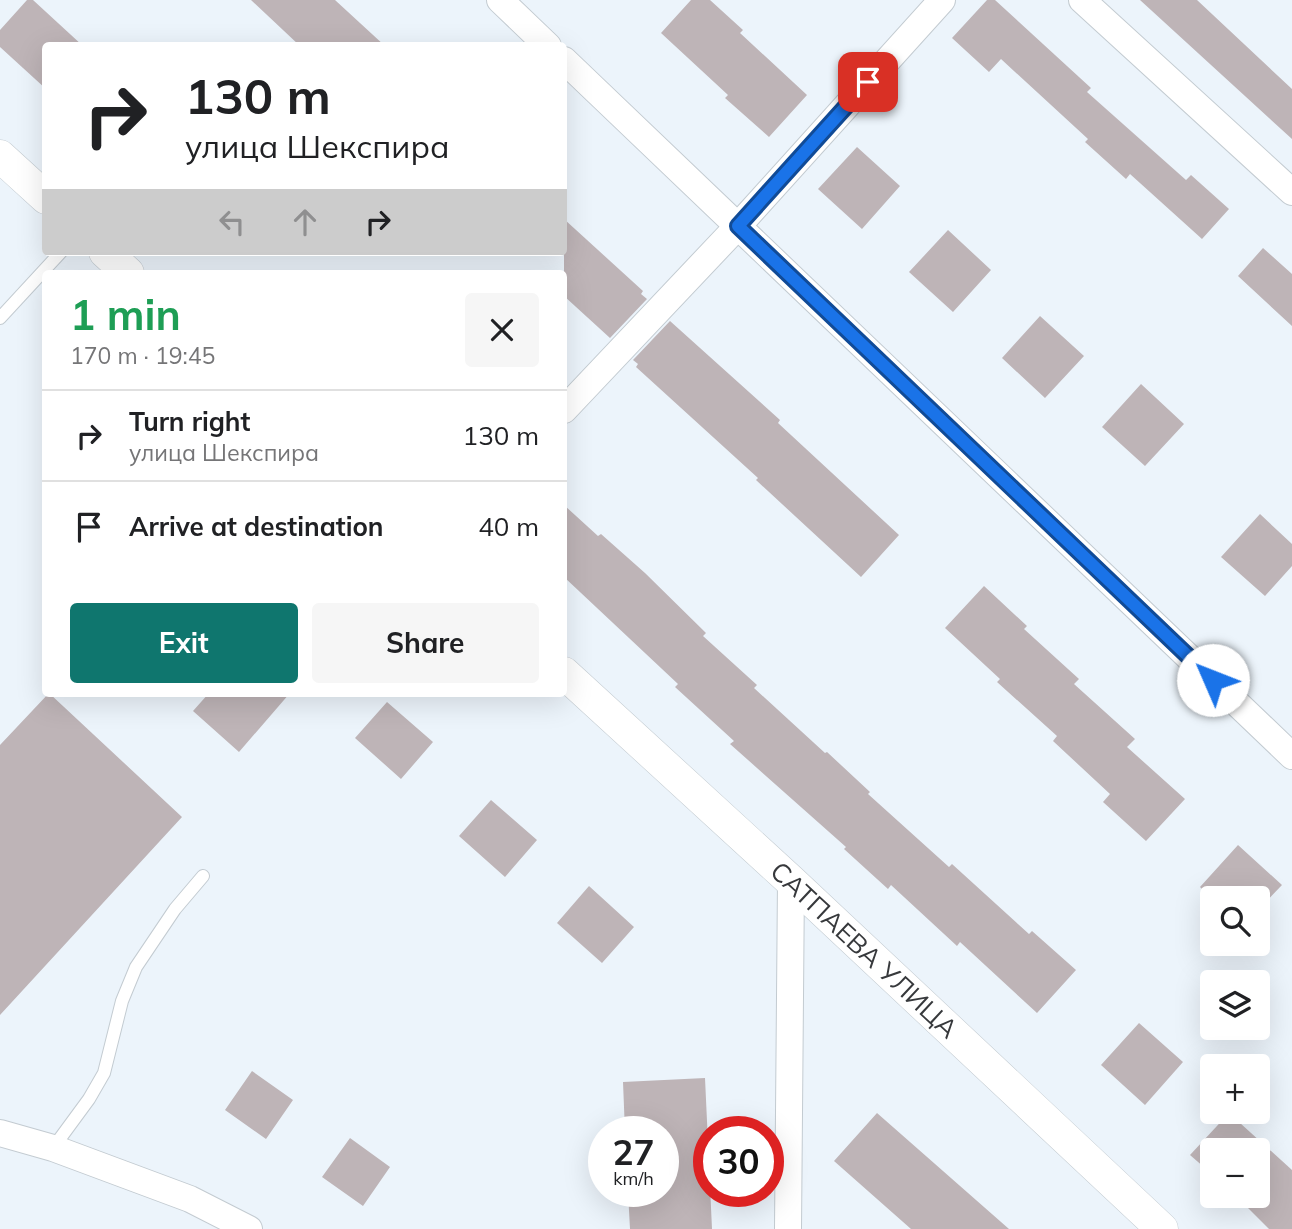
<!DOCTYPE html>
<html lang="en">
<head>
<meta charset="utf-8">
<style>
  :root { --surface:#fff; --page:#f6f6f6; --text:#202124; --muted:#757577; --line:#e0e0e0; --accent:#0f766e }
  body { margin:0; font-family:Mulish,sans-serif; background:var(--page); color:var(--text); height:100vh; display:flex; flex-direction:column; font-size:26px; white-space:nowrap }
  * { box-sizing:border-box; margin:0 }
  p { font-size:23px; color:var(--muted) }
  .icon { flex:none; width:38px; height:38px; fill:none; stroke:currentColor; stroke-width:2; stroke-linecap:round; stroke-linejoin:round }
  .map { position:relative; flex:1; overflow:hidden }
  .panel { position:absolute; left:42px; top:270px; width:525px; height:427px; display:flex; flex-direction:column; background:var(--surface); border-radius:7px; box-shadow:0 7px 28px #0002 }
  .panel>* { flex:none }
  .top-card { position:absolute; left:42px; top:42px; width:525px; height:214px; border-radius:7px; box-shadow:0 7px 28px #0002; background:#fff; color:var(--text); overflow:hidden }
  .fabs { position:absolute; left:1200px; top:886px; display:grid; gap:14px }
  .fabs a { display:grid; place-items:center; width:70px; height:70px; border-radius:7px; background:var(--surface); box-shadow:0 7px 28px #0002; font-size:35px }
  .speed { position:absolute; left:588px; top:1116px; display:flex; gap:14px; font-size:35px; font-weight:700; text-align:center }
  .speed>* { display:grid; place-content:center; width:91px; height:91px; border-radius:50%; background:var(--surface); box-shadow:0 7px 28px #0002; line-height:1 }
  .speed small { font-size:18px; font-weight:400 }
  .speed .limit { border:10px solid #d22; background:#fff; color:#111 }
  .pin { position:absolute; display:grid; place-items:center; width:60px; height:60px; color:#fff; margin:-30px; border-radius:14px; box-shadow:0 4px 10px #0006 }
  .me { position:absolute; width:77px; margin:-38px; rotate:314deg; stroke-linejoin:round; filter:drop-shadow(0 0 5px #0008) }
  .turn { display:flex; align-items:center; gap:24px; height:147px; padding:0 28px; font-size:32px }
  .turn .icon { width:91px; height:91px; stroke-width:2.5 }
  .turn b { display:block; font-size:49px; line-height:60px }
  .lanes { display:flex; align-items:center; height:66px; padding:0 28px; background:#0003; justify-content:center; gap:35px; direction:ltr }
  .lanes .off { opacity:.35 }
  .round { display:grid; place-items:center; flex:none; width:74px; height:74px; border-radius:7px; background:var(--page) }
  .overview { display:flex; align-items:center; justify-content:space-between; height:119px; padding:0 28px }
  h1 { font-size:42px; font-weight:700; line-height:52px; color:#1e9e55 }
  .action { display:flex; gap:14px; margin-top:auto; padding:14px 28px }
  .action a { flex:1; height:80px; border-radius:7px; background:var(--accent); color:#fff; font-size:28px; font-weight:700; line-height:80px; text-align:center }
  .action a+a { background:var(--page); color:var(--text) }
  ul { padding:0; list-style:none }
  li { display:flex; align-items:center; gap:21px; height:91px; padding:0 28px; border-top:2px solid var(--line) }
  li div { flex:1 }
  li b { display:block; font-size:26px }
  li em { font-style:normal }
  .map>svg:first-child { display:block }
  .building { fill:#beb4b7 }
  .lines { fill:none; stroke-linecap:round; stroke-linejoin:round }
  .service-casing { stroke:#c3cbd1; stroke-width:14 }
  .minor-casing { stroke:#c3cbd1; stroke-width:28 }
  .tertiary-casing { stroke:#c3cbd1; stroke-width:33 }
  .service { stroke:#fff; stroke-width:12 }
  .minor { stroke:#fff; stroke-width:26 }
  .tertiary { stroke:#fff; stroke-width:32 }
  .route-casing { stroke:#114b97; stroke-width:18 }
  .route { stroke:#1a73e8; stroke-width:12 }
  .labels { text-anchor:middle; stroke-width:5; stroke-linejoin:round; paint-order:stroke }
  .street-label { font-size:26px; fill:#37393c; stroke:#fff }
</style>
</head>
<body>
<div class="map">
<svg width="1292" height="1229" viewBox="0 0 1292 1229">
  <rect width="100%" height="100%" fill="#ecf4fb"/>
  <path class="building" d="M 27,0 L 33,0 L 83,46 L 46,46 L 46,89 L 0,47 L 0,30 Z
    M 251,0 L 335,0 L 385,46 L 300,46 Z
    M 691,0 L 710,0 L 743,30 L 740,33 L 807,95 L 769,137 L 725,98 L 728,95 L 661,33 Z
    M 987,0 L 995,0 L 1091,88 L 1087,92 L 1186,180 L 1191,175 L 1229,209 L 1202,239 L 1130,174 L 1126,179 L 1085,142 L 1088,139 L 1001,59 L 989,72 L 952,38 Z
    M 1140,0 L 1197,0 L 1292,89 L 1292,139 Z
    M 857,147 L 900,186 L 862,229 L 818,189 Z
    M 564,219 L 643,291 L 641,294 L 647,299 L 610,338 L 564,296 Z
    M 948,230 L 991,270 L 953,312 L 909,272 Z
    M 1263,248 L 1292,274 L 1292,326 L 1238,276 Z
    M 1040,316 L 1084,356 L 1045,398 L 1002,358 Z
    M 670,321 L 780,420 L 778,423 L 899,535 L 861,577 L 756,480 L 758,478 L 636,367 L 638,364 L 633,360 Z
    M 1141,384 L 1184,424 L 1145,466 L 1102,427 Z
    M 564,505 L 598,536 L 601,534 L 645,573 L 706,633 L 703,636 L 757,685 L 754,688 L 825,753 L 827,752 L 870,792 L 868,794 L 949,867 L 952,864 L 1029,934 L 1032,931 L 1076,970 L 1037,1013 L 960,942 L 957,946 L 891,885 L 888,889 L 844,849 L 846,847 L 730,744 L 734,741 L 675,687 L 678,684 L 564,577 Z
    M 1260,514 L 1292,544 L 1292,566 L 1265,596 L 1221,557 Z
    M 984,586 L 1027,626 L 1024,629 L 1079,679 L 1074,684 L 1135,739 L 1127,747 L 1185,799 L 1146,841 L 1103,802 L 1110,794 L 1053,741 L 1057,736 L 997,682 L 1000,679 L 945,628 Z
    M 49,693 L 182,817 L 0,1015 L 0,745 Z
    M 209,693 L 290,693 L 239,752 L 193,711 Z
    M 387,702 L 433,742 L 401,779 L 355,738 Z
    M 491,800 L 537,840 L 505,877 L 459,836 Z
    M 1238,845 L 1282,885 L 1258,910 L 1258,898 L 1213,900 L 1200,887 Z
    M 589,886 L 634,927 L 602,963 L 557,923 Z
    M 1139,1023 L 1183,1062 L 1145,1105 L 1101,1065 Z
    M 252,1071 L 293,1100 L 266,1139 L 225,1110 Z
    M 705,1078 L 712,1229 L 630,1229 L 628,1192 L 663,1192 L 663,1132 L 625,1132 L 623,1082 Z
    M 877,1113 L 1009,1229 L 911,1229 L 834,1161 Z
    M 1229,1113 L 1292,1170 L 1292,1229 L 1269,1229 L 1235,1195 L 1258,1195 L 1258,1150 L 1213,1150 L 1213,1175 L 1190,1155 Z
    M 350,1138 L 390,1167 L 363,1206 L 322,1177 Z"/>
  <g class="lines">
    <defs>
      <path id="service" d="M 0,318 L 61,252
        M 53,1148 L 89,1099 L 104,1073 L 122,1001 L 136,967 L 175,909 L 203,876"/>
      <path id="minor" d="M 500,0 L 548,46
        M 1082,0 L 1292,192
        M 564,60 L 1292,756
        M 564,410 L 738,226 L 942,0
        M 0,1133 L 53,1148 L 190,1199 L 249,1229
        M 788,1229 L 791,881"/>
      <path id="tertiary" d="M 0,156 L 46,198
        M 105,252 L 128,273
        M 564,673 L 791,881 L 1162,1229"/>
    </defs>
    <use href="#service" class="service-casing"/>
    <use href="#minor" class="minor-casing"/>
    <use href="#tertiary" class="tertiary-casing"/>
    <use href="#service" class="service"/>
    <use href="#minor" class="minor"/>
    <use href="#tertiary" class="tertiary"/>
  </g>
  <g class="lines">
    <defs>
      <path id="route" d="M 868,82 L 738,226 L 1213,680"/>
    </defs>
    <use href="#route" class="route-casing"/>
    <use href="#route" class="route"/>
  </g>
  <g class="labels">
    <g class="street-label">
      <text transform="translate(864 950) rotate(43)" y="9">САТПАЕВА УЛИЦА</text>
    </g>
  </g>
</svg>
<div class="fabs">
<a><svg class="icon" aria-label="search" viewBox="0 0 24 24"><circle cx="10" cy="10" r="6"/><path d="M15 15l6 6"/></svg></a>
<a><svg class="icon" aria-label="layers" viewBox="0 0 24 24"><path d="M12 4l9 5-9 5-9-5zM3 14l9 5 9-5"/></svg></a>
<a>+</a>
<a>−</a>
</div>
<div class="speed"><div>27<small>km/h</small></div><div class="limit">30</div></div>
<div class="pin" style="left:868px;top:82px;background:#d93025"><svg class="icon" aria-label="arrive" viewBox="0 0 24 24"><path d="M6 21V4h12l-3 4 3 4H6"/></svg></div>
<svg class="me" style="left:1213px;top:680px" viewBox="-20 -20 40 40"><circle r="19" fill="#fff"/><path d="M0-13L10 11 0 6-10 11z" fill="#1a73e8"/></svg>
<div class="top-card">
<div class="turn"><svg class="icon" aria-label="right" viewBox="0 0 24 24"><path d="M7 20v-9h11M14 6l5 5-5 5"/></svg><div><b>130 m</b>улица Шекспира</div></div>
<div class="lanes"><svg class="icon off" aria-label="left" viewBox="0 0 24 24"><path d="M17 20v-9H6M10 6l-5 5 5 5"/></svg><svg class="icon off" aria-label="ahead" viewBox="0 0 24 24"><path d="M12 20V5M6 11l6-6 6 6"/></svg><svg class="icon" aria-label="right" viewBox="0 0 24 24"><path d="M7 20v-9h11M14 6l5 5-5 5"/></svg></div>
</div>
<section class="panel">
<div class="overview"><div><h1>1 min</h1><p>170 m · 19:45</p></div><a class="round"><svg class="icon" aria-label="close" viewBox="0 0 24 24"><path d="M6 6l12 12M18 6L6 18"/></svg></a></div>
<ul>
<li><svg class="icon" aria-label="right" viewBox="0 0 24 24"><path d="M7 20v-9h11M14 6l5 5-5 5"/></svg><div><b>Turn right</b><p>улица Шекспира</p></div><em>130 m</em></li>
<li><svg class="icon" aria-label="arrive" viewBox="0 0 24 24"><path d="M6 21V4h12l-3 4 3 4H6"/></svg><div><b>Arrive at destination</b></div><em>40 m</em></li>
</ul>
<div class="action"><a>Exit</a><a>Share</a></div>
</section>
</div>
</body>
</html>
